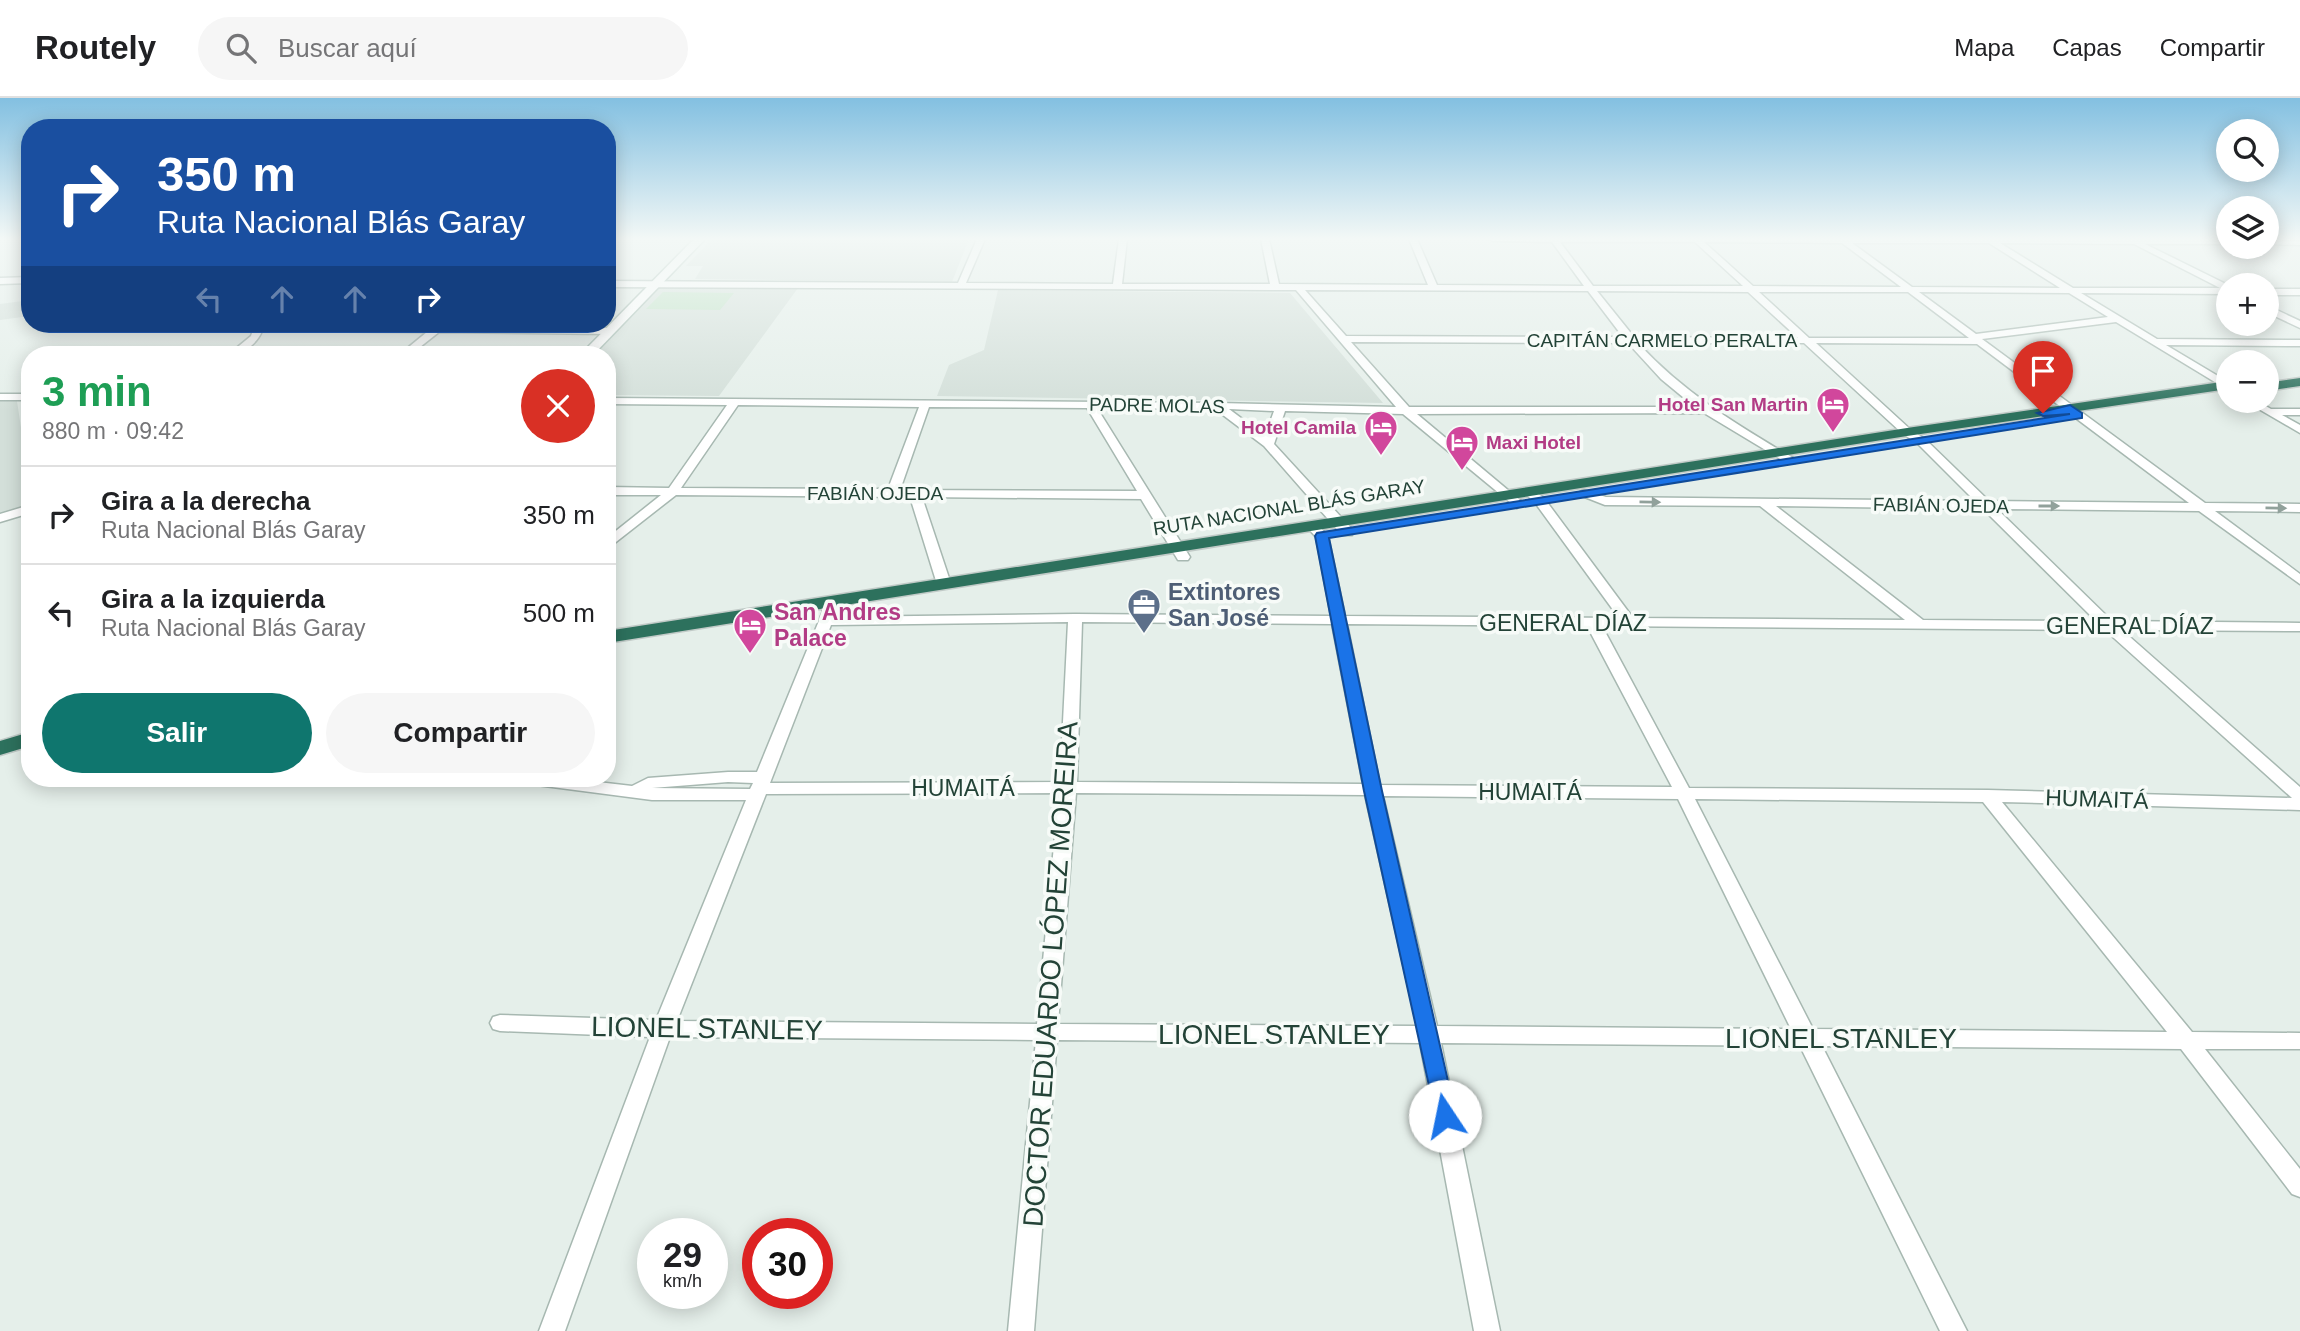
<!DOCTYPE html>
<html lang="es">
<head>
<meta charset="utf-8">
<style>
  :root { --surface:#fff; --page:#f6f6f6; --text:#202124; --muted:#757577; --line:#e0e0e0; --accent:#0f766e }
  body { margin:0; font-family:Helvetica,sans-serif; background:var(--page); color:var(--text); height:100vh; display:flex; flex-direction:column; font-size:26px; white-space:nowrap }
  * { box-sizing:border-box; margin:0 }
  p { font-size:23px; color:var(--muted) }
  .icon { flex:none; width:38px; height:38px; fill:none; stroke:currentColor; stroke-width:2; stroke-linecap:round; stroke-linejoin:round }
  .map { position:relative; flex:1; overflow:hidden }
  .details { position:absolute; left:21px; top:248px; width:595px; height:441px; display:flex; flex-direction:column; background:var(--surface); border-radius:28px; box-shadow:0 4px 18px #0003 }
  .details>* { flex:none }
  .guide { position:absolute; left:21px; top:21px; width:595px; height:214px; border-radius:28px; box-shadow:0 4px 18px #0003; background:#1a4fa0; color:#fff; overflow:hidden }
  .buttons { position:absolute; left:2216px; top:21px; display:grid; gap:14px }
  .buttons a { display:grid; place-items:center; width:63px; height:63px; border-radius:50%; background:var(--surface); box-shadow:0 4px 18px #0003; font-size:35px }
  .speed { position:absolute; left:637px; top:1120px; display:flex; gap:14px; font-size:35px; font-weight:700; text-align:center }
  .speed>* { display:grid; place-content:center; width:91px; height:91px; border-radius:50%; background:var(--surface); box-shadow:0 4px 18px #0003; line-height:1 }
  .speed small { font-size:18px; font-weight:400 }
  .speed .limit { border:10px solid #d22; background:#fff; color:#111 }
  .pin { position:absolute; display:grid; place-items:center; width:60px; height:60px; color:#fff; margin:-72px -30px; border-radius:50% 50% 50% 0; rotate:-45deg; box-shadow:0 0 7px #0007 }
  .pin .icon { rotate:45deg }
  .me { position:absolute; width:77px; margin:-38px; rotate:349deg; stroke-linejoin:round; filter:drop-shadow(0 0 5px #0008) }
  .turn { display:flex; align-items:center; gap:24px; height:147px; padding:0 21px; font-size:32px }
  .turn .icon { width:91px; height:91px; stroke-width:2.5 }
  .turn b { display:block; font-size:49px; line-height:60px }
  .lanes { display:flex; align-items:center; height:66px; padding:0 21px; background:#0003; justify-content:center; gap:35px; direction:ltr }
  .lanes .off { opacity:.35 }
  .round { display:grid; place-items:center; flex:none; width:74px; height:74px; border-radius:37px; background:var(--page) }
  .overview { display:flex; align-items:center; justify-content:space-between; height:119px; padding:0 21px }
  h1 { font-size:42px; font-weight:600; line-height:52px; color:#1e9e55 }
  .action { display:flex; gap:14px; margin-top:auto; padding:14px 21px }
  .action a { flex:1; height:80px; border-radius:42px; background:var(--accent); color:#fff; font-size:28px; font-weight:600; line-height:80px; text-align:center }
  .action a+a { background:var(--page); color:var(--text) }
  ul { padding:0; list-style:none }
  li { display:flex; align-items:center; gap:21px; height:98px; padding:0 21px; border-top:2px solid var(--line) }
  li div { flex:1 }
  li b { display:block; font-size:26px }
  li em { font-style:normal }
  header { display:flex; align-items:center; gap:42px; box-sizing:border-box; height:98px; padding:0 35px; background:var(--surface); border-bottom:2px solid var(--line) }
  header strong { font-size:33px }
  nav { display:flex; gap:38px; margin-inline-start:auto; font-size:24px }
  .search { width:490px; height:63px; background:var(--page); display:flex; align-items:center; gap:18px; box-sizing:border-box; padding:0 24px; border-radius:38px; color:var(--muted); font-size:26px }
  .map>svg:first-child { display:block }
  .built { fill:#d3dfd9 }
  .green { fill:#bee1c4 }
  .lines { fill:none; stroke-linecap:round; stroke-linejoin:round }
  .street-casing { stroke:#a7b8b1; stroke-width:3 }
  .secondary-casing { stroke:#a3bbb1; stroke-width:3 }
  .highway-casing { stroke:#c1cac7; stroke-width:3 }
  .street { fill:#fff; fill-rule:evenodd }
  .secondary { fill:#fff; fill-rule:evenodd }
  .highway { fill:#2d715d; fill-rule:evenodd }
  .oneway { fill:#91a19b }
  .route { fill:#1a73e8; stroke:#114b97; stroke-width:2 }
  .labels { text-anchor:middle; stroke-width:7; stroke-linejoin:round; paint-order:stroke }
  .far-street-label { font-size:19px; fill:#234337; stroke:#f7fbf8 }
  .far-hotel-label { font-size:19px; font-weight:bold; fill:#b23c85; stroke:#f7fbf8; text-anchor:end }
  .service-label { font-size:23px; font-weight:bold; fill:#4e5e75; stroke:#f7fbf8; text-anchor:start }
  .hotel-label { font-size:23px; font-weight:bold; fill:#b23c85; stroke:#f7fbf8; text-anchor:start }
  .street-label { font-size:23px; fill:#234337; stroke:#f7fbf8 }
  .near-street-label { font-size:28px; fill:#234337; stroke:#f7fbf8 }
</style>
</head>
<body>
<header>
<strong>Routely</strong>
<div class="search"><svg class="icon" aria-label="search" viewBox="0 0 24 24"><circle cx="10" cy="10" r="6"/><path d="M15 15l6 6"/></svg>Buscar aquí</div>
<nav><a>Mapa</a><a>Capas</a><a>Compartir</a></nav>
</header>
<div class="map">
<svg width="2300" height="1233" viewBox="0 0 2300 1233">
  <rect width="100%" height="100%" fill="#e5efea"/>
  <path class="built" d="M 712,141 L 969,141 L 952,184 L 695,181 L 703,168 L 686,168 Z
    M 659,189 L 798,190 L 719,298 L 607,297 L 607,257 L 594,257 Z
    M 998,192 L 1290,195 L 1383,305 L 937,298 L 949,267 L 984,252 Z
    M 30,202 L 30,218 L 0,222 L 0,206 Z
    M 0,302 L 17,303 L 30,390 L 30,411 L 0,419 Z"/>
  <path class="green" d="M 663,194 L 734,195 L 720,212 L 646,211 Z"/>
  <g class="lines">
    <defs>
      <path id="street" d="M 977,141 L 985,141 L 966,185 L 1113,186 L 1119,141 L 1127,141 L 1122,186 L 1270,186 L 1261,141 L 1269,141 L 1279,186 L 1428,187 L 1409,141 L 1417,141 L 1437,187 L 1584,188 L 1552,144 L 1493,143 L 1489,141 L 2228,142 L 2228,146 L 2145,146 L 2228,187 L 2228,196 L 2081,195 L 2157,241 L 2300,242 L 2300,248 L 2166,247 L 2228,284 L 2228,292 L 2116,224 L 1982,241 L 2205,405 L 2300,406 L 2300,414 L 2215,413 L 2300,476 L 2300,486 L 2199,413 L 1997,411 L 2112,523 L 2300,525 L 2300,533 L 2122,532 L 2300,689 L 2300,712 L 2002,704 L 2192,934 L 2300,935 L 2300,951 L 2205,951 L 2300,1071 L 2300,1099 L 2292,1096 L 2181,951 L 1822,948 L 1967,1233 L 1940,1233 L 1800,948 L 1441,945 L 1500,1233 L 1474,1233 L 1420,945 L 1057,942 L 1034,1233 L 1008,1233 L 1036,942 L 670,939 L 565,1233 L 539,1233 L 650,939 L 500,933 L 493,931 L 490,925 L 493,919 L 500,917 L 656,922 L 746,702 L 652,702 L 529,686 L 521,681 L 572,681 L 632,688 L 648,680 L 728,674 L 757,674 L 823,513 L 817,505 L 819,502 L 829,502 L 837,513 L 835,519 L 1075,516 L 1331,518 L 1316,439 L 1306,428 L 1312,424 L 1316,425 L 1328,438 L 1345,518 L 1619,520 L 1536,406 L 1524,394 L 1530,390 L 1544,400 L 1633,520 L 1905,522 L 1760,408 L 1605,407 L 1577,396 L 1583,392 L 1606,399 L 1975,403 L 1917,345 L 1903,336 L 1804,245 L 1638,245 C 1684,295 1737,327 1795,361 L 1795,365 L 1787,365 L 1704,315 L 1417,316 L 1521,403 L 1523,406 L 1517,410 L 1403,316 L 1285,313 L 1274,346 L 1352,431 L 1352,437 L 1342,437 L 1264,348 L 1215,311 L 1097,310 L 1190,459 L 1188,462 L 1178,462 L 1141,401 L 922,399 L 951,486 L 944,490 L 937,486 L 910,399 L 676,397 L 607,451 L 607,440 L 661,397 L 607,397 L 607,389 L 669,390 L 727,307 L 607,306 L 607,300 L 1218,305 L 1396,309 L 1296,192 L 607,189 L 607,183 L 958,185 ZM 1560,144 L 1695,144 L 1743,188 L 1593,188 ZM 1704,144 L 1842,145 L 1901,189 L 1753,188 ZM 1852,145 L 1989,145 L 2060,190 L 1912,189 ZM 2000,145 L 2134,146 L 2220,190 L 2073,190 ZM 1305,192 L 1588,193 L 1623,239 L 1346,238 ZM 1597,193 L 1748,194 L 1798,240 L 1634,239 ZM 1759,194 L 1908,194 L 1969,240 L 1809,240 ZM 1919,194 L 2069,195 L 2108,219 L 1976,236 ZM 1351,244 L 1628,245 L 1661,281 L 1695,309 L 1409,309 ZM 1816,245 L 1977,246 L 2189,405 L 1989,403 L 1925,341 L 1911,332 ZM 738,307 L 919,309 L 888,391 L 681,390 ZM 929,309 L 1087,310 L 1137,393 L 900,392 ZM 1229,311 L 1274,313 L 1265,338 ZM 1776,408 L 1983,411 L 2096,523 L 1923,522 ZM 1068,524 L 1060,684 L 770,685 L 831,527 ZM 1082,524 L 1332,526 L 1363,686 L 1077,684 ZM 1347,526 L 1587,528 L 1672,689 L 1380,687 ZM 1602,528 L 2105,532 L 2292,700 L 1988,692 L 1689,690 ZM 728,684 L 753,685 L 750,691 L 652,690 ZM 1059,695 L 1037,926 L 677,923 L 766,696 ZM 1076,695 L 1365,697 L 1417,928 L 1058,926 ZM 1383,698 L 1678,701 L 1791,931 L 1437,928 ZM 1695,701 L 1983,704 L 2167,934 L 1813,931 Z
        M 2266,142 L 2300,143 L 2300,147 L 2266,146 Z
        M 30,179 L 30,185 L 0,186 L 0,180 Z
        M 2266,191 L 2300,191 L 2300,197 L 2266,197 Z
        M 2266,207 L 2300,223 L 2300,230 L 2266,214 Z
        M 255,226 L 435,229 L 440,226 L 445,229 L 610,230 L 615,233 L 610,236 L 439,234 L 410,257 L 399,257 L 427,234 L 262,233 C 257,246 242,257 228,257 L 251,238 Z
        M 0,296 L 30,296 L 30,302 L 0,302 Z
        M 2245,303 L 2257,303 L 2271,311 L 2300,311 L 2300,317 L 2282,317 L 2300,327 L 2300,335 Z
        M 30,407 L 30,415 L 0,424 L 0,416 Z"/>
      <path id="secondary" d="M 694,141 L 705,141 L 593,257 L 580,257 Z"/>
      <path id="highway" d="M 2300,280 L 2300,288 L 2266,293 L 2266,285 Z
        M 2228,283 L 2228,291 L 1907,338 L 607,545 L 607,533 L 1907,330 Z
        M 30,634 L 30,648 L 0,657 L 0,643 Z"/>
    </defs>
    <use href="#street" class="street-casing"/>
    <use href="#secondary" class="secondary-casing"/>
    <use href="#highway" class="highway-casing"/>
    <use href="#street" class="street"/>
    <use href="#secondary" class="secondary"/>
    <use href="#highway" class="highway"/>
  </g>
  <defs><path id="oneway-solid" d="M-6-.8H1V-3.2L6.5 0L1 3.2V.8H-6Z" transform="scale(1.75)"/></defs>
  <g class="oneway">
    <use href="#oneway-solid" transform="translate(1650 404) rotate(1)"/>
    <use href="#oneway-solid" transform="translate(2049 408)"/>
    <use href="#oneway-solid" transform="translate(2276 410) rotate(1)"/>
  </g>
  <linearGradient id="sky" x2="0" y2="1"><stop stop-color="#83c0e1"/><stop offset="0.45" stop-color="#f3f8f6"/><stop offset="1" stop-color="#f3f8f6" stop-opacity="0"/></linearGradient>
  <rect width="2300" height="313" fill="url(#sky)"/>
  <path class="route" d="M 2070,307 L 2082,315 L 2082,320 L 1329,440 L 1382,693 L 1456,1018 L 1453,1024 L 1445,1027 L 1437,1024 L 1364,693 L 1315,438 L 1317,435 L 2070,316 L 2043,318 L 2037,315 Z"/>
  <defs>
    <symbol id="hotel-pin" viewBox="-11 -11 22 30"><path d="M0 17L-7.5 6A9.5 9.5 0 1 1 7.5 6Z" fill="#d1479c" stroke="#f7fbf8"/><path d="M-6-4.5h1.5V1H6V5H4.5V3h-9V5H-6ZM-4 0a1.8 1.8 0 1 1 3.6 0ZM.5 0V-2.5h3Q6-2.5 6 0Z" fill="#fff"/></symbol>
    <symbol id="office-pin" viewBox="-11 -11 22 30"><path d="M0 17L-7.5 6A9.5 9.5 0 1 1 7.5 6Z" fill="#5c6f8a" stroke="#f7fbf8"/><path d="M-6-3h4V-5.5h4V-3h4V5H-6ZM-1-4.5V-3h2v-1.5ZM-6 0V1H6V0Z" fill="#fff"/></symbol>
  </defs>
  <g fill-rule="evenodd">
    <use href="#hotel-pin" x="1814" y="287" width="38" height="52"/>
    <use href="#hotel-pin" x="1362" y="310" width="38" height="52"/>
    <use href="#hotel-pin" x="1443" y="325" width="38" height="52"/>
    <use href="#office-pin" x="1125" y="488" width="38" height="52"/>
    <use href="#hotel-pin" x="731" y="508" width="38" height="52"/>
  </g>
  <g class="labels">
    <g class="far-street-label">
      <text x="1662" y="249">CAPITÁN CARMELO PERALTA</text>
      <text transform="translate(1157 307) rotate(1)" y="7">PADRE MOLAS</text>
      <text x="875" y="402">FABIÁN OJEDA</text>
      <text transform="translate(1941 407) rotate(1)" y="7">FABIÁN OJEDA</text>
      <text transform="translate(1289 409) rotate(-9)" y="7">RUTA NACIONAL BLÁS GARAY</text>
    </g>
    <g class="far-hotel-label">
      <text x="1808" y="313">Hotel San Martin</text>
      <text x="1356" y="336">Hotel Camila</text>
      <text x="1486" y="351" text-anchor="start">Maxi Hotel</text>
    </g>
    <g class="service-label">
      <text x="1168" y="502">Extintores<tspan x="1168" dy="26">San José</tspan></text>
    </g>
    <g class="hotel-label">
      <text x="774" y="522">San Andres<tspan x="774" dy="26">Palace</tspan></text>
    </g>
    <g class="street-label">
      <text x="1563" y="533">GENERAL DÍAZ</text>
      <text x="2130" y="536">GENERAL DÍAZ</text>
      <text x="963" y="698">HUMAITÁ</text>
      <text x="1530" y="702">HUMAITÁ</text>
      <text transform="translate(2097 701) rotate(2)" y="8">HUMAITÁ</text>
    </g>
    <g class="near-street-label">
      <text transform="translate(1050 876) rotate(-86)" y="10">DOCTOR EDUARDO LÓPEZ MOREIRA</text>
      <text transform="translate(707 930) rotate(1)" y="10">LIONEL STANLEY</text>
      <text x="1274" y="946">LIONEL STANLEY</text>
      <text x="1841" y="950">LIONEL STANLEY</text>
    </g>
  </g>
</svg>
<div class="buttons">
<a><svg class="icon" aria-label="search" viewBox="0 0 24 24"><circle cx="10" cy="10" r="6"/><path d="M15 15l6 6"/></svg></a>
<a><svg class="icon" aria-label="layers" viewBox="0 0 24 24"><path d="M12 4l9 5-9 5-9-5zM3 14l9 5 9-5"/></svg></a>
<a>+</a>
<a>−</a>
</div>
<div class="speed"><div>29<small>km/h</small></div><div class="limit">30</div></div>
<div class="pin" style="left:2043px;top:315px;background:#d93025"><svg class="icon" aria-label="arrive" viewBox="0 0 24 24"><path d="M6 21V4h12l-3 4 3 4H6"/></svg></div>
<svg class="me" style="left:1445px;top:1018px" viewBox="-20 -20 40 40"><circle r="19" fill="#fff"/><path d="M0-13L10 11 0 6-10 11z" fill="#1a73e8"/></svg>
<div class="guide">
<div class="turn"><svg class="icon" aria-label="right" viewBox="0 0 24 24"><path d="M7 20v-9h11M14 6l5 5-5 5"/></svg><div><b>350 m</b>Ruta Nacional Blás Garay</div></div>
<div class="lanes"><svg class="icon off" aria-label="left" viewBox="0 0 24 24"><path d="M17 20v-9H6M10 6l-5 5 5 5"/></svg><svg class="icon off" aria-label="ahead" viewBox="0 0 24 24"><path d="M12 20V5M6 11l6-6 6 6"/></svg><svg class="icon off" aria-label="ahead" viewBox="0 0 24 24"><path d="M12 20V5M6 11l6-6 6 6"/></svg><svg class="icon" aria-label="right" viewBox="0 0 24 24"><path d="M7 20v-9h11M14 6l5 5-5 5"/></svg></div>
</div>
<section class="details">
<div class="overview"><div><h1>3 min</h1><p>880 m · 09:42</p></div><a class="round" style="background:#d93025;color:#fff"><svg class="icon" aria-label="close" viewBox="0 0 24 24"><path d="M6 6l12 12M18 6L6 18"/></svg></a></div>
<ul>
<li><svg class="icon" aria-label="right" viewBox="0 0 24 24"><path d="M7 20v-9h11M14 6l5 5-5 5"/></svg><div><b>Gira a la derecha</b><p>Ruta Nacional Blás Garay</p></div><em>350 m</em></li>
<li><svg class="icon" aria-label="left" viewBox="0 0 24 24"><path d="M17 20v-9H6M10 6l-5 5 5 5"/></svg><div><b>Gira a la izquierda</b><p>Ruta Nacional Blás Garay</p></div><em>500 m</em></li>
</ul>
<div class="action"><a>Salir</a><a>Compartir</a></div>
</section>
</div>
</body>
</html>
